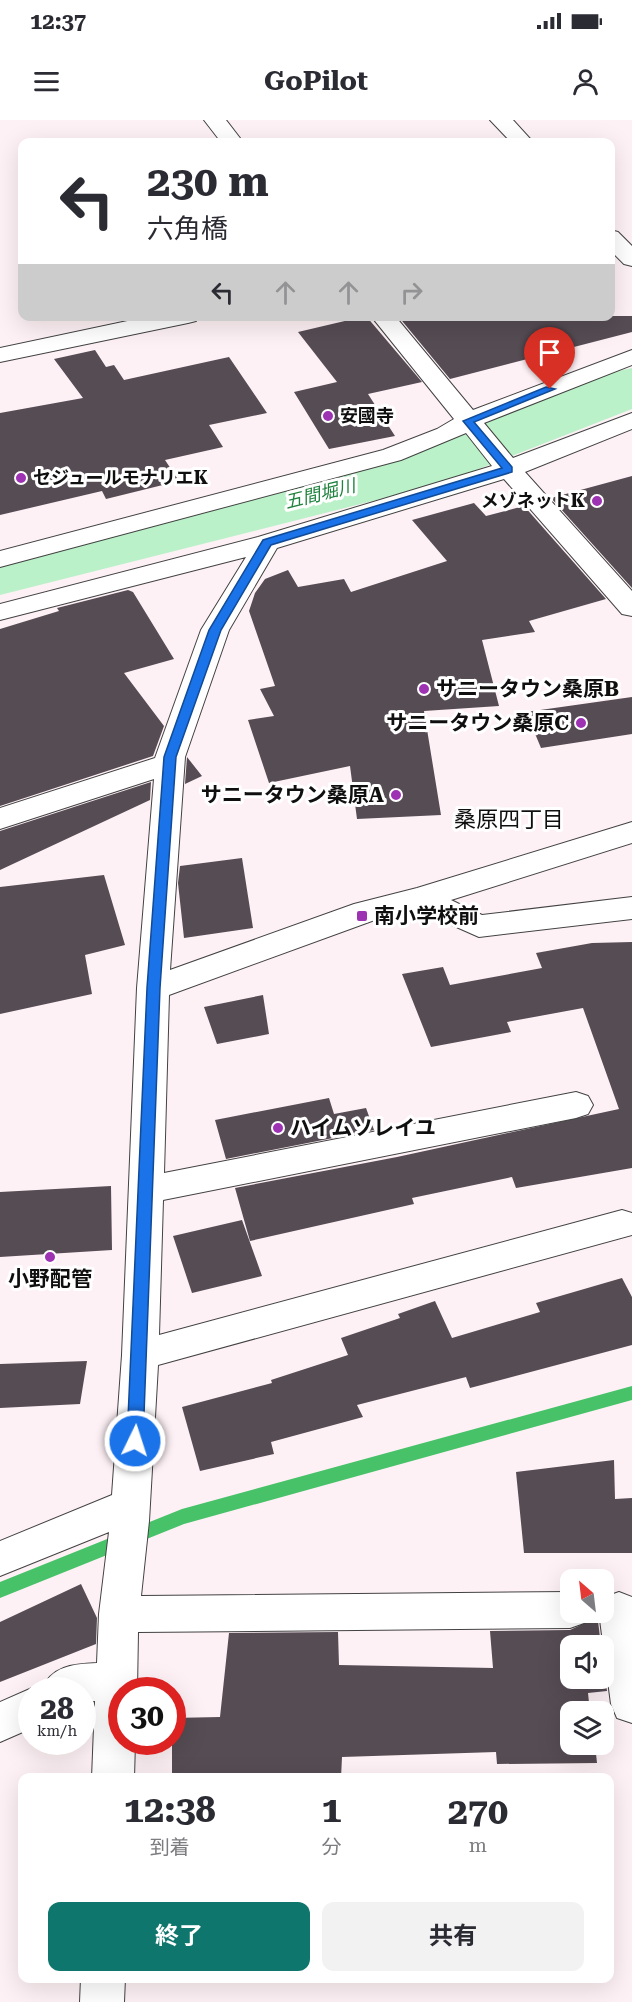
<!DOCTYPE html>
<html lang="ja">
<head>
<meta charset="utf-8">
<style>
  :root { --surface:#fff; --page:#f2f2f3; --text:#2b2b33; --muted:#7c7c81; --accent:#0f766e }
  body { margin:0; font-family:"Roboto Serif","Noto Sans JP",serif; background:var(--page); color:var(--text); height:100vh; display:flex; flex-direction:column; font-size:22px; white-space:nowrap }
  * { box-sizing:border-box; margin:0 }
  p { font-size:20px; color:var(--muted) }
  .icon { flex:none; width:33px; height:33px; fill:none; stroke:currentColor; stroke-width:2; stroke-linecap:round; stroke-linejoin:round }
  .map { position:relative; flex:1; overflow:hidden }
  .side { position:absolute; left:18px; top:1653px; width:596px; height:210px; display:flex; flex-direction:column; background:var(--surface); border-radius:12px; box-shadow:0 6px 24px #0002 }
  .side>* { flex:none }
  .top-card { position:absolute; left:18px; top:18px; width:597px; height:183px; border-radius:12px; box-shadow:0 6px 24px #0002; background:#fff; color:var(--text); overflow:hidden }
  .needle { width:39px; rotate:332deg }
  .fabs { position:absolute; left:560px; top:1449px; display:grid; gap:12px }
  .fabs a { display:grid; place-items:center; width:54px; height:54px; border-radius:12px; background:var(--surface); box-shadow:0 6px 24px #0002; font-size:30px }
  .speed { position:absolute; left:18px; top:1557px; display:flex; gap:12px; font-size:30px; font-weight:700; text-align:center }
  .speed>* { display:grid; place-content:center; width:78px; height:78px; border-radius:50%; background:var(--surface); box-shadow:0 6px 24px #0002; line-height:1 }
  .speed small { font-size:15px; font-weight:400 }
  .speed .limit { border:9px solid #d22; background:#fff; color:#111 }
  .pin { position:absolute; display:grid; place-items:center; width:51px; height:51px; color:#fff; margin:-62px -26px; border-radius:50% 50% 50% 0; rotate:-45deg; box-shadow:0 0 6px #0007 }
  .pin .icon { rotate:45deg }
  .me { position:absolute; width:66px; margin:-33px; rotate:4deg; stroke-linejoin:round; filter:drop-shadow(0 0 4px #0008) }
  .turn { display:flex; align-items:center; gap:21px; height:126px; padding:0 30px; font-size:27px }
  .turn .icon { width:78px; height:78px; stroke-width:2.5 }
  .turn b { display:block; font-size:42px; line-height:51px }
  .lanes { display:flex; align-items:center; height:57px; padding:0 30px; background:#0003; justify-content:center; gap:30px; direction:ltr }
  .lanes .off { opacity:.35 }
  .eta { display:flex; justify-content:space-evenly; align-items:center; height:102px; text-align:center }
  .eta b { font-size:36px; font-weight:700; line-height:42px }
  .button { display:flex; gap:12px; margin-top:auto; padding:12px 30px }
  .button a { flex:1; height:69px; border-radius:12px; background:var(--accent); color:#fff; font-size:24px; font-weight:700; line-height:69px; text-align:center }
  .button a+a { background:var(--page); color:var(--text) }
  .status { display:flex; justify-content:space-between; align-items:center; height:42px; padding:0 30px; background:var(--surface); direction:ltr }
  .status svg { height:16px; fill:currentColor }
  header { display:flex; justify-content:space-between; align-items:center; height:78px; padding:0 30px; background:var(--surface); font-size:27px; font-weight:700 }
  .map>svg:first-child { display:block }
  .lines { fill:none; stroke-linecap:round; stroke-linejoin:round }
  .stream { fill:#47c269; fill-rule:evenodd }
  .river { fill:#baf1c8; fill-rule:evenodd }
  .building { fill:#564c54 }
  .minor-casing { stroke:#424242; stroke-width:2 }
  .tertiary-casing { stroke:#424242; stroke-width:2 }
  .minor { fill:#fff; fill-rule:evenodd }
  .tertiary { fill:#fff; fill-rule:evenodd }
  .route { fill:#1a73e8; stroke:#114b97; stroke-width:1.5 }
  .poi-dot { fill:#9d32b3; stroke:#fff; stroke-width:2 }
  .labels { text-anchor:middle; stroke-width:6; stroke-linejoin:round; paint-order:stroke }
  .far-poi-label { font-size:18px; font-weight:bold; fill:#0f0f0f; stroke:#fff; text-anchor:start }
  .far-water-label { font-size:18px; font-style:italic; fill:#1f823e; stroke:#fff }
  .poi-label { font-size:21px; font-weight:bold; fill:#0f0f0f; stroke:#fff; text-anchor:start }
  .neighbourhood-label { font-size:22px; fill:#0f0f0f; stroke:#fff }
</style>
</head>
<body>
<div class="status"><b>12:37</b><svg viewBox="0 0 49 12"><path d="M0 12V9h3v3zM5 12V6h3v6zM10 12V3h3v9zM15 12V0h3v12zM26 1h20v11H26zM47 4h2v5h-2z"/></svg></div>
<header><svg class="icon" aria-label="menu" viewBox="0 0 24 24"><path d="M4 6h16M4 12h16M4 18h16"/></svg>GoPilot<svg class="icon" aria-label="person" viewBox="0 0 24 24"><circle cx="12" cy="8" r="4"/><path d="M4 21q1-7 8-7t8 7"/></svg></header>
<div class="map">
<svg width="632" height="1882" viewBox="0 0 632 1882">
  <rect width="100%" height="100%" fill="#fef1f5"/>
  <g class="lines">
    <path class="stream" d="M 632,1266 L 632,1280 L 184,1404 L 0,1478 L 0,1462 L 182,1389 Z"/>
    <path class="river" d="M 632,248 L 632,289 L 440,364 L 0,475 L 0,433 L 392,336 L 609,253 Z"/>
  </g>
  <path class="building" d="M 366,196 L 422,262 L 368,274 L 395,316 L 329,329 L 294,272 L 337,262 L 298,212 Z
    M 398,196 L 632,196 L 632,212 L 450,259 Z
    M 95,230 L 106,247 L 114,245 L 124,260 L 229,237 L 267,293 L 209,305 L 223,327 L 165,340 L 179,361 L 106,379 L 102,371 L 0,395 L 0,293 L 83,278 L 54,239 Z
    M 632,356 L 632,468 L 551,378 Z
    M 474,383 L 486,396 L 524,386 L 606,479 L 529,501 L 535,512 L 482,520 L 499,586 L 424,591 L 441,695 L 357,699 L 350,646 L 269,663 L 248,600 L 274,596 L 260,569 L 275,566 L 249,491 L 255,473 L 265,459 L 288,450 L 298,467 L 344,459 L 351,472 L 447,441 L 412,400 Z
    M 128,470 L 133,472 L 174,539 L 124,553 L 164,606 L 153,636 L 0,686 L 0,509 L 59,491 L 57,488 Z
    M 632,577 L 632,614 L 541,628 L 526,592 Z
    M 187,637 L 202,656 L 185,664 Z
    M 151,662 L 150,680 L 0,750 L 0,711 Z
    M 242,738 L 253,808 L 184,818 L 178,763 L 180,746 Z
    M 104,755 L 125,825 L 85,835 L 92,874 L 0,894 L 0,767 Z
    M 632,822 L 632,1048 L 516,1068 L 512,1057 L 412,1078 L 414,1084 L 250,1121 L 235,1068 L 397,1037 L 619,989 L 583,888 L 507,902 L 511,912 L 431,927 L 402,854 L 443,847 L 450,865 L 542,848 L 536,833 L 592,823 Z
    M 263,875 L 269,914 L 217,924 L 204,887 Z
    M 329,978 L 334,994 L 366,988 L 374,1010 L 226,1039 L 215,1000 Z
    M 111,1066 L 112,1130 L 0,1137 L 0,1072 Z
    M 242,1100 L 262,1156 L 192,1173 L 173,1116 Z
    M 622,1158 L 632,1177 L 632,1225 L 470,1268 L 466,1257 L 357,1285 L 363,1297 L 271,1322 L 274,1334 L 200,1351 L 182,1287 L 272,1263 L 271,1260 L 348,1235 L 341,1218 L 400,1198 L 398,1194 L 435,1181 L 452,1218 L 540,1192 L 536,1183 Z
    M 87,1241 L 80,1284 L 0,1288 L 0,1244 Z
    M 614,1340 L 615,1379 L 632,1378 L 632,1433 L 524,1433 L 516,1352 Z
    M 81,1464 L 97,1498 L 96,1524 L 0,1562 L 0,1502 Z
    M 598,1501 L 601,1526 L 570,1526 L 570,1558 L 603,1558 L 603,1540 L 607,1571 L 588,1573 L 590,1592 L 570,1592 L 570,1624 L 595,1624 L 597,1643 L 497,1644 L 496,1632 L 342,1637 L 341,1658 L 172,1658 L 172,1598 L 220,1597 L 229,1513 L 338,1512 L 339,1545 L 493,1548 L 490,1511 L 570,1510 L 587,1502 Z"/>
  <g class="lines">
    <defs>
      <path id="minor" d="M 490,0 L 513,0 L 533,22 L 511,22 Z
        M 610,110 L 618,112 L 632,126 L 632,146 L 624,144 L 610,130 Z
        M 371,196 L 395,196 L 473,290 L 632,230 L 632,245 L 484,303 L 513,338 L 632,293 L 632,309 L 525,352 L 632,471 L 632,496 L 622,494 L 504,359 L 277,428 L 229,510 L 185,637 L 170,850 L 354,784 L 417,768 L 632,702 L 632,723 L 451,780 L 482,795 L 632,777 L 632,799 L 479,817 L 418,790 L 372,801 L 169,875 L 164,1053 L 576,972 L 588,976 L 593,985 L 588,994 L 576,998 L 163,1080 L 159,1215 L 622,1090 L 632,1093 L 632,1115 L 158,1245 L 149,1401 L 141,1476 L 570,1472 L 570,1492 L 589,1492 L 584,1503 L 570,1508 L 138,1512 L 137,1570 L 122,1570 L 122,1622 L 135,1622 L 134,1658 L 92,1658 L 95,1581 L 82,1582 L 82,1570 L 41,1570 C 52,1546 72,1544 97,1543 L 99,1494 L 109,1412 L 0,1456 L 0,1421 L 112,1375 L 122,1235 L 137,868 L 154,659 L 0,709 L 0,688 L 155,638 L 201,510 L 246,437 L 0,500 L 0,484 L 258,417 L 492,346 L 466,313 L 401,340 L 0,447 L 0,431 L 383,330 L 437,309 L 454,299 Z
        M 619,1472 L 632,1477 L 632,1603 L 617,1598 L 611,1584 L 599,1492 L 603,1492 L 605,1477 Z
        M 32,1568 L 39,1570 L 32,1570 L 32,1608 L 0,1622 L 0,1582 Z
        M 81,1858 L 125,1858 L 124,1882 L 80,1882 Z"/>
      <path id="tertiary" d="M 204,0 L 226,0 L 243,22 L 221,22 Z
        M 151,196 L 199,196 L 196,201 L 188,203 L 0,242 L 0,228 Z"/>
    </defs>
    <use href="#minor" class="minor-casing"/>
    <use href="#tertiary" class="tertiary-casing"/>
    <use href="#minor" class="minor"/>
    <use href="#tertiary" class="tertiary"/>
  </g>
  <path class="route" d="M 546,267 L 555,269 L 474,302 L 512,347 L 512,352 L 271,425 L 221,510 L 176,637 L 160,868 L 143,1321 L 140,1325 L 129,1325 L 127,1321 L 147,868 L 164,637 L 209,510 L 263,420 L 502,348 L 463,301 Z"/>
  <g class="poi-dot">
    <circle cx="328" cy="296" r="6"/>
    <circle cx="21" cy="358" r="6"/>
    <circle cx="597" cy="381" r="6"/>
    <circle cx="424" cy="569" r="6"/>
    <circle cx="581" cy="603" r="6"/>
    <circle cx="396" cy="675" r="6"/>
    <rect x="356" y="790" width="12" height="12" rx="3"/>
    <circle cx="278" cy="1008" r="6"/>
    <circle cx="50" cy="1137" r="6"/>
  </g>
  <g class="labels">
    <g class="far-poi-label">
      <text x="340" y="302">安國寺</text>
      <text x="33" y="364">セジュールモナリエK</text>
      <text x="585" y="387" text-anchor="end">メゾネットK</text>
    </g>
    <g class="far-water-label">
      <text transform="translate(320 374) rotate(-14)" y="6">五間堀川</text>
    </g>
    <g class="poi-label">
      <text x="436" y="576">サニータウン桑原B</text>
      <text x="569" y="610" text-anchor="end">サニータウン桑原C</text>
      <text x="384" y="682" text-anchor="end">サニータウン桑原A</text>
      <text x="374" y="803">南小学校前</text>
      <text x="290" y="1015">ハイムソレイユ</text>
      <text x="50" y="1166" text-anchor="middle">小野配管</text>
    </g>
    <g class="neighbourhood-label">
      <text x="509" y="707">桑原四丁目</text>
    </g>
  </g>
</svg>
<div class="fabs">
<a><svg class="needle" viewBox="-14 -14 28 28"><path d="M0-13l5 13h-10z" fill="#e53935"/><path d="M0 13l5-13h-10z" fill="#7c7c81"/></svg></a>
<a><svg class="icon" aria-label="sound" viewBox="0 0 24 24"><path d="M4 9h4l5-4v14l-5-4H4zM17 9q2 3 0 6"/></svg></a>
<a><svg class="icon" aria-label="layers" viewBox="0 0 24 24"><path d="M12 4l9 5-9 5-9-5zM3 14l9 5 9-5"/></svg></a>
</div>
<div class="speed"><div>28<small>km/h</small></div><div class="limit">30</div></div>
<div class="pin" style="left:550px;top:269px;background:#d93025"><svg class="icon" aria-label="arrive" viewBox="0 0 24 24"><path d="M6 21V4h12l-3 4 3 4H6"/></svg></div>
<svg class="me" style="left:135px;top:1321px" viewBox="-20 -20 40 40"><circle r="17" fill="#1a73e8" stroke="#fff" stroke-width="3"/><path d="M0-11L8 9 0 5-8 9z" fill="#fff"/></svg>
<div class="top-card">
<div class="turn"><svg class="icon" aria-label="left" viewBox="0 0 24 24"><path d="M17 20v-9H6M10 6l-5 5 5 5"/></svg><div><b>230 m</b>六角橋</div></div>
<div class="lanes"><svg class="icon" aria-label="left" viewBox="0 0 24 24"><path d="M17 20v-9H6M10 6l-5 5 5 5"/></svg><svg class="icon off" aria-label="ahead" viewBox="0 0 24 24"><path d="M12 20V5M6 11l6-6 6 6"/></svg><svg class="icon off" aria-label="ahead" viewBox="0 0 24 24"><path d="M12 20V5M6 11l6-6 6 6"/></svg><svg class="icon off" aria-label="right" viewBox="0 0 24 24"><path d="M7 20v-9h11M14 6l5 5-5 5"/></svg></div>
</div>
<section class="side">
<div class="eta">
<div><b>12:38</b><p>到着</p></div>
<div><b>1</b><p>分</p></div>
<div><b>270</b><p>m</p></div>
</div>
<div class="button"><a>終了</a><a>共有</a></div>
</section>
</div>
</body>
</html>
